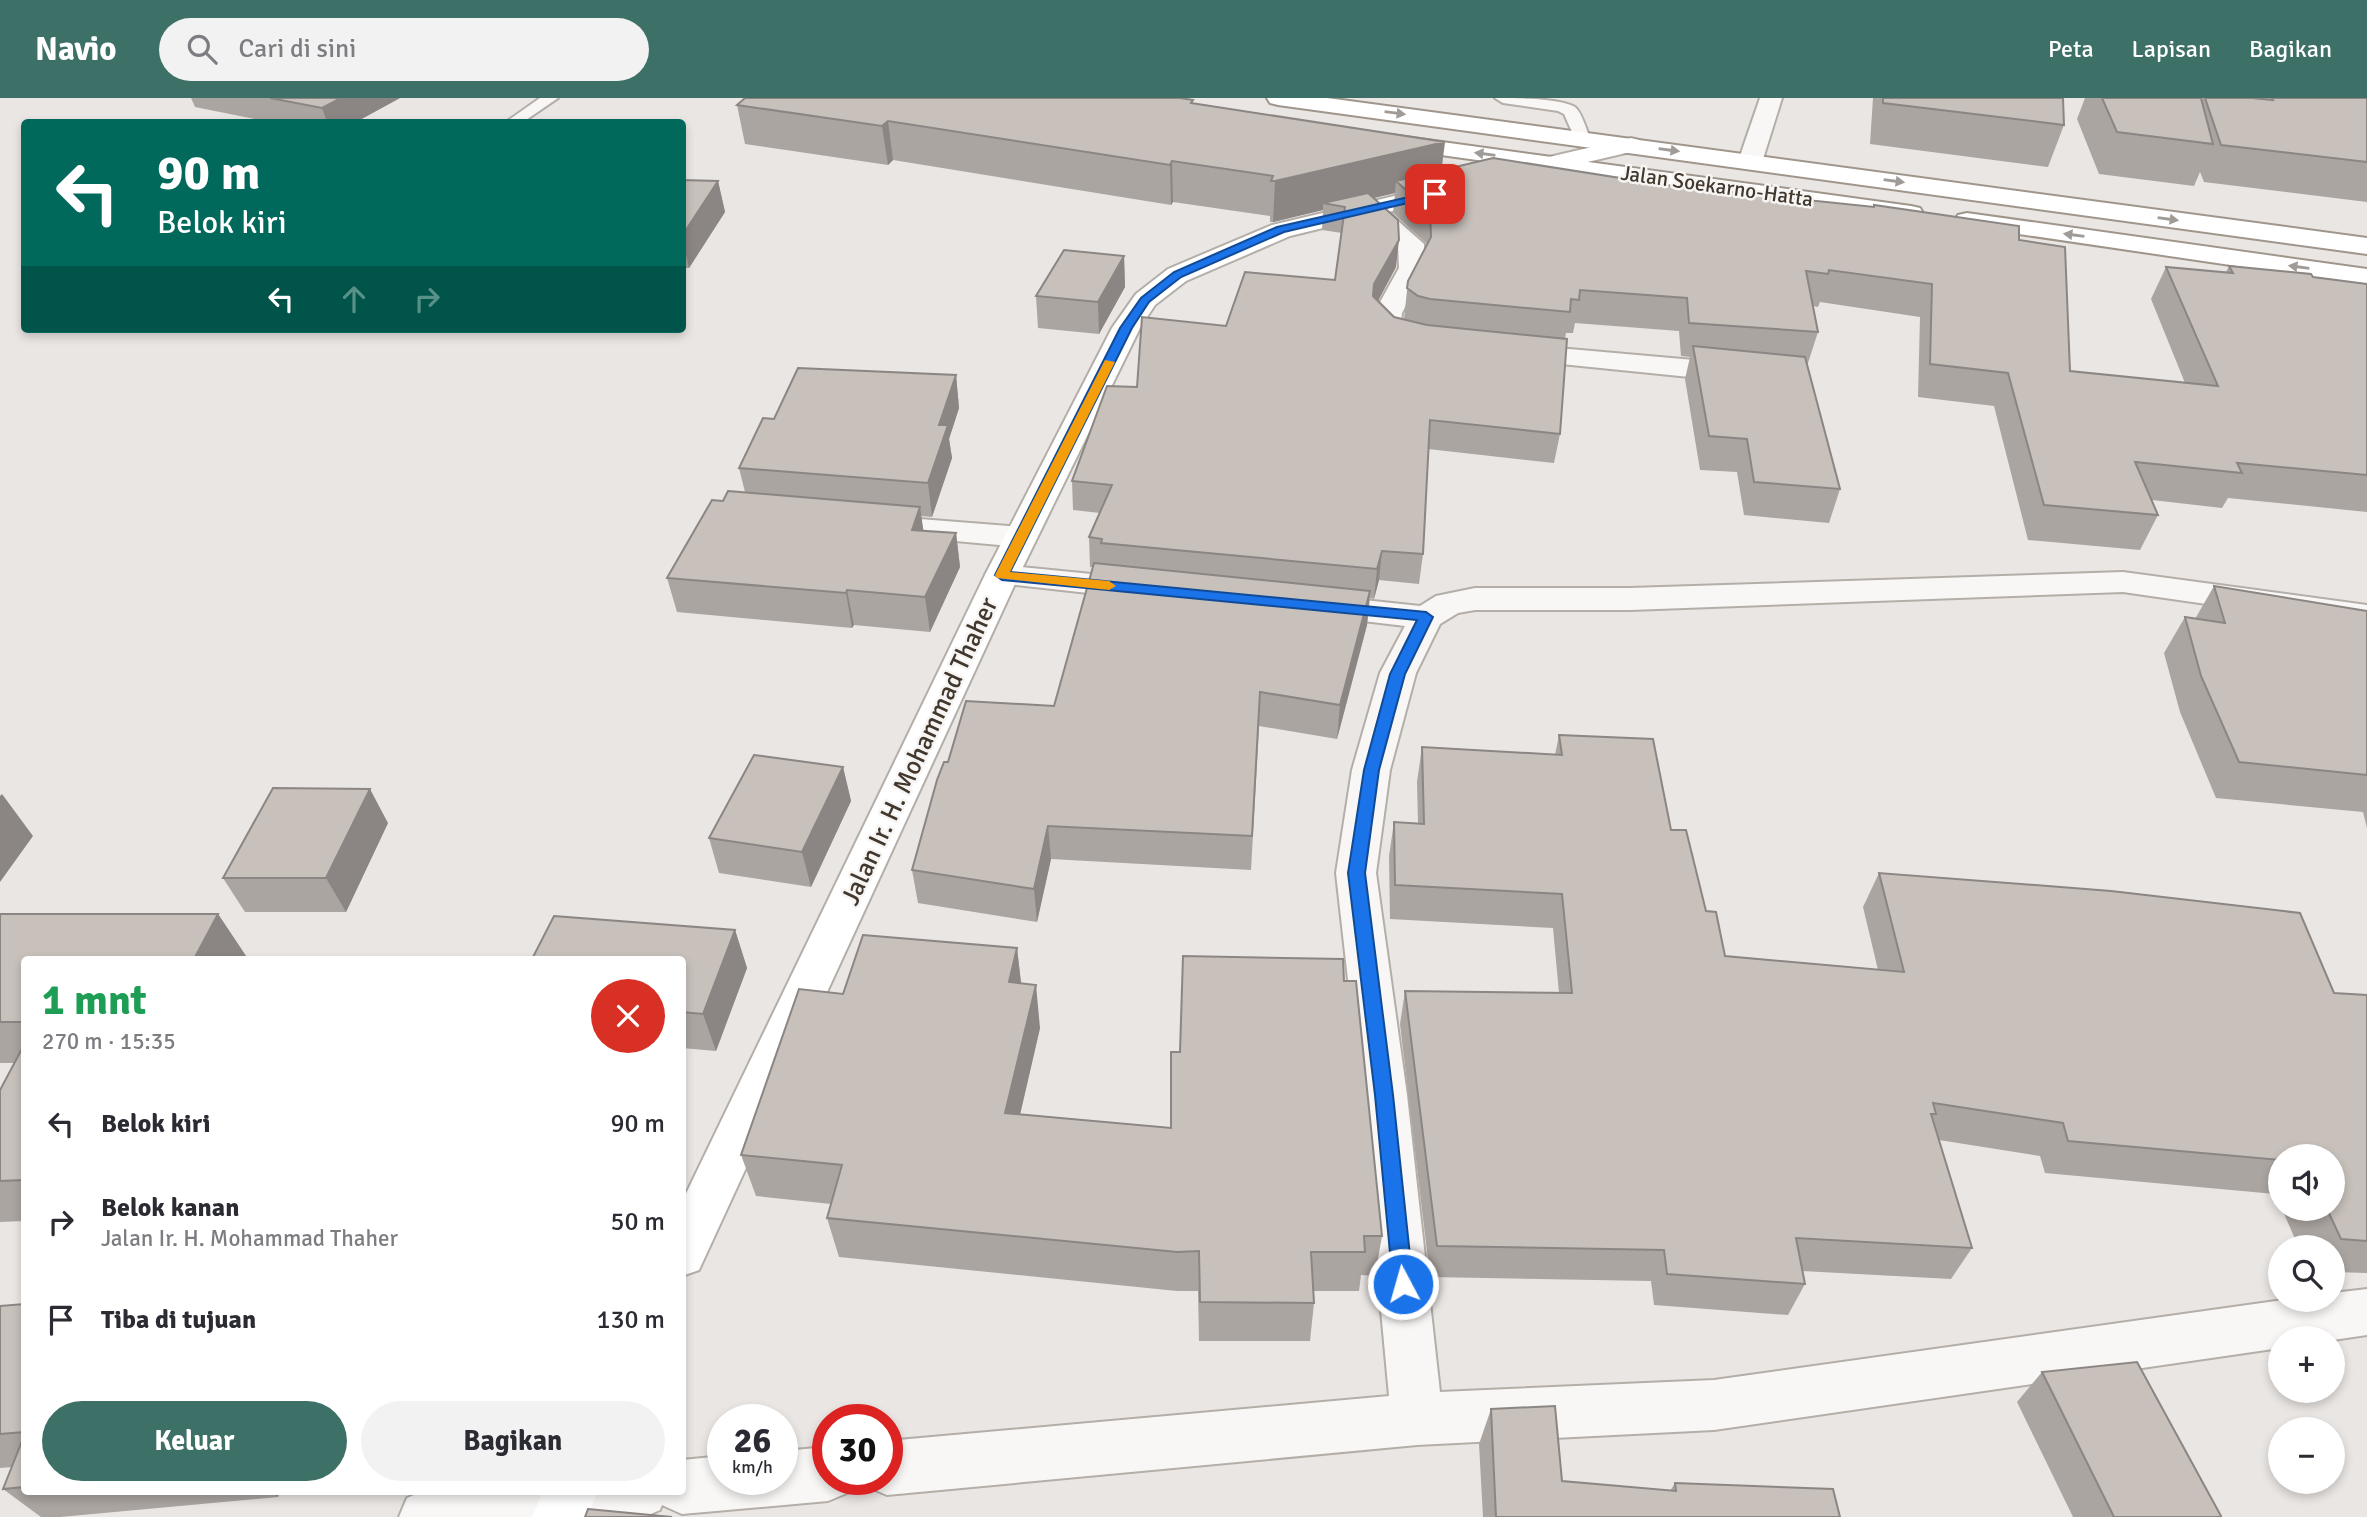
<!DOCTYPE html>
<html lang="id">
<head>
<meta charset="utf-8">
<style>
  :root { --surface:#fff; --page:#f2f2f3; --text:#2b2b33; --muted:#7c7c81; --accent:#3d7066 }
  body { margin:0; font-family:Signika,sans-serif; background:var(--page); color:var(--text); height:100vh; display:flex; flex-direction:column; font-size:26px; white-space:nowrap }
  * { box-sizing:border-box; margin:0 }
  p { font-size:23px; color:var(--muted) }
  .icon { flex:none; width:38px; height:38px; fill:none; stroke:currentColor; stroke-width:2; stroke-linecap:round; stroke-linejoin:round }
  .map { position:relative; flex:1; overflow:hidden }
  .details { position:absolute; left:21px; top:858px; width:665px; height:539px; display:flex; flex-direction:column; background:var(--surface); border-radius:7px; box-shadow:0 4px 10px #0003 }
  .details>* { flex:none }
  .hud { position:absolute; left:21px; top:21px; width:665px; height:214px; border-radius:7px; box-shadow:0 4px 10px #0003; background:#00695c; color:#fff; overflow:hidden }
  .tools { position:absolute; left:2268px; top:1046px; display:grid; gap:14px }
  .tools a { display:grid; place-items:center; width:77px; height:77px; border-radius:50%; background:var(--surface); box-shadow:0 4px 10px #0003; font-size:35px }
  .speed { position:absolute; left:707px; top:1306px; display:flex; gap:14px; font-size:35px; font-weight:700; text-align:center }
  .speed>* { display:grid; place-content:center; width:91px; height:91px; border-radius:50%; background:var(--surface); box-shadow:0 4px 10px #0003; line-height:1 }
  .speed small { font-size:18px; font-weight:400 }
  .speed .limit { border:10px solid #d22; background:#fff; color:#111 }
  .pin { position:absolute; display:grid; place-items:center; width:60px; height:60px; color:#fff; margin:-30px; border-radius:14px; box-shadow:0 4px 10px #0006 }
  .me { position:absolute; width:77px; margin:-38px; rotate:354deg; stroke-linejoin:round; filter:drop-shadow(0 0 5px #0008) }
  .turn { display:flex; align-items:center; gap:24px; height:147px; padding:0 21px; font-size:32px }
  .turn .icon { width:91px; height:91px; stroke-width:2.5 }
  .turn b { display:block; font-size:49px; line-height:60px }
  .lanes { display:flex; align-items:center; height:66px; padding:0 21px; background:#0003; justify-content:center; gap:35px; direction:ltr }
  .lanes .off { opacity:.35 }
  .round { display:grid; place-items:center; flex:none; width:74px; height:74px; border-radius:37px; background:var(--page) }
  .headline { display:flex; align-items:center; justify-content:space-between; height:119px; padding:0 21px }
  h1 { font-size:42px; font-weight:800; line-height:52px; color:#1e9e55 }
  .primary-button { display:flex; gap:14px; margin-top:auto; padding:14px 21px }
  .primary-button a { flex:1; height:80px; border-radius:42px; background:var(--accent); color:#fff; font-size:28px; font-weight:800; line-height:80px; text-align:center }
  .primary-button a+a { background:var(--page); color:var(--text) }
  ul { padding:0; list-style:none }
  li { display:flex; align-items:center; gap:21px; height:98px; padding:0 21px }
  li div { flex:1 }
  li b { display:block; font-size:26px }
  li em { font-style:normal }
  header { display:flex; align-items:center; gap:42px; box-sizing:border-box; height:98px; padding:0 35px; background:var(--accent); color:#fff }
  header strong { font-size:33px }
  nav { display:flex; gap:38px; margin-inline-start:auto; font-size:24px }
  .search { width:490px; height:63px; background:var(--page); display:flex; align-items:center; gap:18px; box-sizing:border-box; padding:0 24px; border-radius:38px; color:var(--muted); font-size:26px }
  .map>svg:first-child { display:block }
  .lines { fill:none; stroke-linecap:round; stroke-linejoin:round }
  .service-casing { stroke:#b4aea8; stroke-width:4 }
  .minor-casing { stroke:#b4aea8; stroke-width:4 }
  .secondary-casing { stroke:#b4aea8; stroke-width:4 }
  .trunk-casing { stroke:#a0958b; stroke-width:4 }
  .service { fill:#f9f7f6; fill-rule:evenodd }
  .minor { fill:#f9f7f6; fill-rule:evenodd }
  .secondary { fill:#fff; fill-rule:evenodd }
  .trunk { fill:#fff; fill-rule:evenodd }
  .wall { fill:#aba5a1; fill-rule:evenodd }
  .shaded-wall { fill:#8b8683 }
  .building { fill:#c7c0bb; stroke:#8b8683; stroke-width:2 }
  .oneway { fill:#a09b96 }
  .route { fill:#1a73e8; stroke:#114b97; stroke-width:2 }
  .slow { fill:#f59e0b }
  .labels { text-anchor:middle; stroke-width:5; stroke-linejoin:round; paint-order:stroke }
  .far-street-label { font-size:21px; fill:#41372c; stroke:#f7f5f3 }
  .street-label { font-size:26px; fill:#41372c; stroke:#f7f5f3 }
</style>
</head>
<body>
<header>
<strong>Navio</strong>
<div class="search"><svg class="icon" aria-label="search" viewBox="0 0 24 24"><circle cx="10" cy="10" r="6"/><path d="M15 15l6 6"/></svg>Cari di sini</div>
<nav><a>Peta</a><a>Lapisan</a><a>Bagikan</a></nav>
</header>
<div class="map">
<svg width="2367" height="1419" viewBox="0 0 2367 1419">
  <rect width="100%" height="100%" fill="#eae6e3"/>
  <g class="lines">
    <defs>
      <path id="service" d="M 540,0 L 558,0 L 523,24 L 506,24 Z
        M 1495,0 C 1515,0 1560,0 1575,9 C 1582,15 1586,31 1590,40 L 1588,43 L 1576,43 L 1564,16 L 1558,13 L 1503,5 Z"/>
      <path id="minor" d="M 1760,0 L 1782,0 L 1762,64 L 1758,69 L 1742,69 L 1738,64 Z
        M 1370,104 L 1379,106 L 1424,146 L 1425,170 L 1402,215 L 1401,224 L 1413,233 L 1432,238 L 1436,244 L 1432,250 C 1411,255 1386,244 1373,226 L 1374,215 L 1399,170 L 1398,148 L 1358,111 L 1361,106 Z
        M 1513,246 L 1739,266 L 1749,269 L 1753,275 L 1749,281 L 1739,284 L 1503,260 L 1499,254 L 1503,248 Z
        M 869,417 L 1021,429 L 1032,432 L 1037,439 L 1032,446 L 1021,449 L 858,434 L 853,427 L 858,420 Z
        M 1002,467 L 1142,481 L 1154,484 L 1159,491 L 1154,498 L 1142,501 L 990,484 L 985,477 L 990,470 Z
        M 2123,474 L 2367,507 L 2367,529 L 2123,494 L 1630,512 L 1475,512 L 1458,515 L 1440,526 L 1416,575 L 1390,672 L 1376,775 L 1407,997 L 1440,1294 L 1714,1282 L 2283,1202 L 2333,1202 L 2333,1195 L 2367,1191 L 2367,1237 L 2333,1242 L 2280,1241 L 2280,1250 L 1714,1332 L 1417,1347 L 887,1397 L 868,1389 L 865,1381 L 887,1381 L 887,1343 L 1389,1298 L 1361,997 L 1336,775 L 1352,672 L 1380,575 L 1405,528 L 1305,516 L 1300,508 L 1305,500 L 1317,497 L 1420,508 L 1436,498 L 1475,490 L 1630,490 Z
        M 828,1349 L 828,1381 L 853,1381 L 847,1395 L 828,1403 L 682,1416 L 662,1407 L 660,1412 L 644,1419 L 399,1419 L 407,1400 L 423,1393 L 682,1393 L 682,1362 L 723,1358 L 723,1381 L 782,1381 L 782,1353 Z"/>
      <path id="secondary" d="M 1631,40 L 1639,42 L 1643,47 L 1639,52 L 1514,81 L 1506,79 L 1502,74 L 1506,69 Z
        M 1445,86 L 1454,88 L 1457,93 L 1454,98 L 1290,138 L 1186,183 L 1155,207 L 1140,230 L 1019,477 L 699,1172 L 682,1178 L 682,1104 L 985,477 L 1112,230 L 1136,196 L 1168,171 L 1272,127 Z
        M 543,1393 L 598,1393 L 587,1419 L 532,1419 Z"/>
      <path id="trunk" d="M 1267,0 L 1327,0 L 2367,140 L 2367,156 L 1278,7 L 1270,5 Z
        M 1391,37 L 1911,108 L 1920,110 L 1923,115 L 1920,120 L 1911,122 L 1383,49 L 1379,44 L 1383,39 Z
        M 1967,115 L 2367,171 L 2367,187 L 1958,127 L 1955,122 L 1958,117 Z"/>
    </defs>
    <use href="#service" class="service-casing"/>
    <use href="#minor" class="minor-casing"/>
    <use href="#secondary" class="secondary-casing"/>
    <use href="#trunk" class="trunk-casing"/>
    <use href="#service" class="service"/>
    <use href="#minor" class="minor"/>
    <use href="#secondary" class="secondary"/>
    <use href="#trunk" class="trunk"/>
  </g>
  <path class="wall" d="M 191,0 L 400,0 L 356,24 L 269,24 L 195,9 Z
    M 1873,0 L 2063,0 L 2064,27 L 2048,69 L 1870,46 Z
    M 2085,0 L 2367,0 L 2367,104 L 2204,84 L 2200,74 L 2194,88 L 2099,76 L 2077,21 Z
    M 1193,5 L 1441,72 L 2019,142 L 2070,273 L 2185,285 L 2151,201 L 2166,169 L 2226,174 L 2229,168 L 2367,186 L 2367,414 L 2228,400 L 2222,410 L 2152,402 L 2158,417 L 2140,452 L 2028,442 L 1994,308 L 1918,299 L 1920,219 L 1820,204 L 1818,209 L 1813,208 L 1818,234 L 1807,268 L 1840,391 L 1829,425 L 1744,417 L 1737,374 L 1700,372 L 1685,281 L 1690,259 L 1681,258 L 1679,233 L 1575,225 L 1573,235 L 1566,235 L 1565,241 L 1560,336 L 1554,365 L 1428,351 L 1423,456 L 1419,486 L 1379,482 L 1374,501 L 1370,500 L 1367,527 L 1337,641 L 1259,628 L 1251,772 L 1051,761 L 1037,824 L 918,805 L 912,772 L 948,664 L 1054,608 L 1093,469 L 1090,469 L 1089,439 L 1100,415 L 1073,412 L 1072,383 L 1137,289 L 1226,228 L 1335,182 L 1342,135 L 1322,132 L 1323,112 L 1273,124 L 1270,124 L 1270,118 L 1173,104 L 1171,107 L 893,62 L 888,67 L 745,46 L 737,7 ZM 1395,95 L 1393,115 L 1427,146 L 1408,183 L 1404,221 L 1394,219 L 1378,203 L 1396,169 L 1373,100 Z
    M 682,82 L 718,83 L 725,114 L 689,170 L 682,170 Z
    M 1124,158 L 1125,189 L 1099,236 L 1038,230 L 1036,198 Z
    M 956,277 L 959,310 L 949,341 L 952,360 L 932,419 L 921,418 L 923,433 L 956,435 L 960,469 L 930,534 L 854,527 L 852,530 L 677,514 L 667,480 L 745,394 L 739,370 L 774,321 Z
    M 2214,488 L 2367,513 L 2367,730 L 2363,714 L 2216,700 L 2180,614 L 2164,555 L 2185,519 L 2195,521 Z
    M 1559,637 L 1671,732 L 1725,858 L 1878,872 L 1863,809 L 1879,775 L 2334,895 L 2367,897 L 2367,1175 L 2333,1174 L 2333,1150 L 2299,1150 L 2282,1111 L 2333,1111 L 2333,1059 L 2280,1059 L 2280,1108 L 2275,1096 L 2045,1075 L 2040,1058 L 1939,1042 L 1972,1150 L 1951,1181 L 1802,1173 L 1805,1186 L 1788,1217 L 1654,1207 L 1651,1183 L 1430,1179 L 1400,926 L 1405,893 L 1559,895 L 1553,830 L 1390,821 L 1389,758 L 1394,724 L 1418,725 L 1417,684 L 1422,649 L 1555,657 Z
    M 843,669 L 851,703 L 811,789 L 719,775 L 709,740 Z
    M 388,725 L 346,814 L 245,814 L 223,780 Z
    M 0,816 L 218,816 L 246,858 L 244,861 L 24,861 L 24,1123 L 0,1124 L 0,992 L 15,965 L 0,965 Z
    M 735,832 L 747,870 L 716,953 L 682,950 L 682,861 Z
    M 1017,850 L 1021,886 L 1040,930 L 1020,1016 L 1171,1030 L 1180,954 L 1344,883 L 1382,1138 L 1375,1178 L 1361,1177 L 1359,1193 L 1313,1193 L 1314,1205 L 1310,1243 L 1199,1243 L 1198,1193 L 1177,1193 L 839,1159 L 827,1120 L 831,1106 L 756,1098 L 741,1057 L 843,896 Z
    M 24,1206 L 24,1393 L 279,1393 L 278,1399 L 60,1419 L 41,1419 L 3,1391 L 12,1369 L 0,1370 L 0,1208 Z
    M 2042,1274 L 2221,1419 L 2073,1419 L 2017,1304 Z
    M 1491,1311 L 1562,1383 L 1670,1393 L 1675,1385 L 1840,1419 L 1483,1419 L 1479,1346 Z"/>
  <path class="shaded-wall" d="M 341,0 L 400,0 L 356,24 L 327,24 L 322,10 Z
    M 888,23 L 893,62 L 888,67 L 882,28 Z
    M 1445,44 L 1440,84 L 1396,83 L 1395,95 L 1340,108 L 1323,105 L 1323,112 L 1273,124 L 1275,83 Z
    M 1172,63 L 1173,104 L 1171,107 L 1170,67 Z
    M 718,83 L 725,114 L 689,170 L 682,138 Z
    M 1399,142 L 1396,169 L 1372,214 L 1374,186 Z
    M 1124,158 L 1125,189 L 1099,236 L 1098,204 Z
    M 956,277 L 959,310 L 949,341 L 952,360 L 932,419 L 928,385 L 939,327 Z
    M 920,409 L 925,443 L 912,432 Z
    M 956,435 L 960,469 L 930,534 L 925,499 Z
    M 1382,453 L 1379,482 L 1374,501 L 1377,471 Z
    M 847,492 L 854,527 L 852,530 L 846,495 Z
    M 1370,493 L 1367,527 L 1337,641 L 1340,607 Z
    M 843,669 L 851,703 L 811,789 L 802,754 Z
    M 370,691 L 388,725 L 346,814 L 326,780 Z
    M 2,696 L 33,738 L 0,784 L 0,698 Z
    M 1048,728 L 1051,761 L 1037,824 L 1034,791 Z
    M 218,816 L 246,858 L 244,861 L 194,861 Z
    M 735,832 L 747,870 L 716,953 L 703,916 Z
    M 1017,850 L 1022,893 L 1009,884 Z
    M 1036,887 L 1040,930 L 1011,1056 L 1005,1015 Z
    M 271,1393 L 279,1393 L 278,1399 Z"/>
  <path class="building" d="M 270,0 L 341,0 L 322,10 Z
    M 745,0 L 1180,0 L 1193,2 L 1191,5 L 1445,44 L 1275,83 L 1271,83 L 1273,78 L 1172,63 L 1170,67 L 888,23 L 882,28 L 737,7 Z
    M 1883,0 L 2063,0 L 2064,27 L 1883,5 Z
    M 2102,0 L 2201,0 L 2213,46 L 2117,34 Z
    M 2205,0 L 2252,0 L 2273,2 L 2272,0 L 2367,0 L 2367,64 L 2221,47 Z
    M 1493,60 L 1665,87 L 1874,109 L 1874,107 L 2019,128 L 2019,142 L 2065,149 L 2070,273 L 2218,288 L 2166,169 L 2233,175 L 2229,168 L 2311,176 L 2313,179 L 2367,186 L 2367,377 L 2237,365 L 2242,375 L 2135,364 L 2158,417 L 2044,407 L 2008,275 L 1930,266 L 1932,186 L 1829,172 L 1828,176 L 1806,173 L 1818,234 L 1689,225 L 1687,200 L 1580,192 L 1579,202 L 1571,201 L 1570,214 L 1430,201 L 1418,198 L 1407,190 L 1408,183 L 1431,139 L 1430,114 L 1396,83 Z
    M 682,82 L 718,83 L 682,138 Z
    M 1368,95 L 1398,122 L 1399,142 L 1374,186 L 1373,198 L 1394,219 L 1427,227 L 1567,241 L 1560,336 L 1430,322 L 1423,456 L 1382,453 L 1377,471 L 1101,445 L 1102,441 L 1089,439 L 1112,387 L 1072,383 L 1107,288 L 1137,289 L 1142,219 L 1226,228 L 1245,174 L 1335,182 L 1345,109 L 1323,105 Z
    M 1064,152 L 1124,158 L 1098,204 L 1036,198 Z
    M 1693,248 L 1805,259 L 1840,391 L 1754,384 L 1747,341 L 1709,338 Z
    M 798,270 L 956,277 L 939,327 L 948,327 L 928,385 L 739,370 L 763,320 L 774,321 Z
    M 728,393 L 920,409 L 912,432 L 956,435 L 925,499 L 847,492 L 846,495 L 667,480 L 712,402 L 723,403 Z
    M 1094,465 L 1370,493 L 1340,607 L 1260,594 L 1252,738 L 1048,728 L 1034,791 L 912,772 L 937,682 L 944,664 L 948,664 L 966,603 L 1054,608 Z
    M 2214,488 L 2367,513 L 2367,677 L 2239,664 L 2201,578 L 2185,519 L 2225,525 Z
    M 1559,637 L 1653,641 L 1671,732 L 1686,732 L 1706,813 L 1716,814 L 1725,858 L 1904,874 L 1879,775 L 2111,793 L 2300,815 L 2334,895 L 2367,897 L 2367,1143 L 2341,1141 L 2327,1111 L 2333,1111 L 2333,1059 L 2280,1059 L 2280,1062 L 2068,1043 L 2063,1025 L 1933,1005 L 1936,1016 L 1931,1016 L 1972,1150 L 1796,1140 L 1805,1186 L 1667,1176 L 1664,1152 L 1437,1148 L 1405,893 L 1572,895 L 1562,796 L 1395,787 L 1394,724 L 1424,726 L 1422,649 L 1562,657 Z
    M 754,657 L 843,669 L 802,754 L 709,740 Z
    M 273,690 L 370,691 L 326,780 L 223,780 Z
    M 0,816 L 218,816 L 194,861 L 24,861 L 24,924 L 0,924 Z
    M 554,818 L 735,832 L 703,916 L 682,914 L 682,861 L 532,861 Z
    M 863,837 L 1017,850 L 1009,884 L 1036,887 L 1005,1015 L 1171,1030 L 1171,954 L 1180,954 L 1183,858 L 1343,861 L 1344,883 L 1356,883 L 1382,1138 L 1364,1138 L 1365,1154 L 1311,1154 L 1314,1205 L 1200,1204 L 1199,1153 L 1177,1154 L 827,1120 L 842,1067 L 741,1057 L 799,891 L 843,896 Z
    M 24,947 L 24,1082 L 0,1083 L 0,992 Z
    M 24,1206 L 24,1334 L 0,1336 L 0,1208 Z
    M 2137,1264 L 2221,1418 L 2221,1419 L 2114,1419 L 2042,1274 Z
    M 1555,1308 L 1562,1383 L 1676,1393 L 1675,1385 L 1833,1391 L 1840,1419 L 1496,1419 L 1491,1311 Z
    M 24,1338 L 24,1389 L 3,1391 Z
    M 588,1411 L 672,1419 L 585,1419 Z"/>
  <defs><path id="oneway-solid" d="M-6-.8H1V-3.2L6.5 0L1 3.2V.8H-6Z" transform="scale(1.75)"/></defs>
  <g class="oneway">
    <use href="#oneway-solid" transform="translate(1395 15) rotate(7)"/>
    <use href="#oneway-solid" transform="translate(1669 52) rotate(8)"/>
    <use href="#oneway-solid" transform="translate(1485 56) rotate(-172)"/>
    <use href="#oneway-solid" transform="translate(1894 83) rotate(8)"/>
    <use href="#oneway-solid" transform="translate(2168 121) rotate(8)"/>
    <use href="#oneway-solid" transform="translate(2074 137) rotate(-172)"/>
    <use href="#oneway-solid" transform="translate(2299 169) rotate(-172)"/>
  </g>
  <path class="route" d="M 1435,93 L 1438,94 L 1438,98 L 1284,134 L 1181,179 L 1149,204 L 1132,230 L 1010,474 L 1426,514 L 1433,519 L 1405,576 L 1379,672 L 1365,775 L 1393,997 L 1413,1186 L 1410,1192 L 1403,1195 L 1396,1192 L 1393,1186 L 1375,997 L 1348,775 L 1364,672 L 1390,576 L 1417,522 L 1002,482 L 995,477 L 1120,230 L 1141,200 L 1174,174 L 1277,129 Z"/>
  <path class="slow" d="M 1105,262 L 1115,264 L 1010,474 L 1109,483 L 1116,488 L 1109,492 L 997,480 L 995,477 Z"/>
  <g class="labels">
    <g class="far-street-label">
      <text transform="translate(1717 88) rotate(8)" y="7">Jalan Soekarno-Hatta</text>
    </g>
    <g class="street-label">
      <text transform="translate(919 653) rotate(-65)" y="9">Jalan Ir. H. Mohammad Thaher</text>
    </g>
  </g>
</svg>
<div class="tools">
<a><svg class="icon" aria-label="sound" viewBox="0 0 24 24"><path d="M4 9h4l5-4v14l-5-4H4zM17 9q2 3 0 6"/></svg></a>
<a><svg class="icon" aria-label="search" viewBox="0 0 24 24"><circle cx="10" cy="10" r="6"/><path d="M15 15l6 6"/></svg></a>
<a>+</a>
<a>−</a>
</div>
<div class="speed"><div>26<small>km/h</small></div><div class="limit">30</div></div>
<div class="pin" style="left:1435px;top:96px;background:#d93025"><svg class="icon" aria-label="arrive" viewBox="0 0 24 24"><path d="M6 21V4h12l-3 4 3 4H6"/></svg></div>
<svg class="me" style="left:1403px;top:1186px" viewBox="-20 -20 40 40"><circle r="17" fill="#1a73e8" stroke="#fff" stroke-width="3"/><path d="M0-11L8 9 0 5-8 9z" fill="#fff"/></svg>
<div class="hud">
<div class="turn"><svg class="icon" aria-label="left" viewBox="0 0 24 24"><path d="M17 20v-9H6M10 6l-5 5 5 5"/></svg><div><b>90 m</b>Belok kiri</div></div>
<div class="lanes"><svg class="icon" aria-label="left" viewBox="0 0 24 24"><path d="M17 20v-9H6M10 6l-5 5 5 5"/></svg><svg class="icon off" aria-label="ahead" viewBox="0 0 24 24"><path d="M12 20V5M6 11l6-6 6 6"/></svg><svg class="icon off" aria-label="right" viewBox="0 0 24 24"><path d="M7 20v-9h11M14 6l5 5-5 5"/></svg></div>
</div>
<section class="details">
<div class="headline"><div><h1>1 mnt</h1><p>270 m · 15:35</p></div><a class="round" style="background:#d93025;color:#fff"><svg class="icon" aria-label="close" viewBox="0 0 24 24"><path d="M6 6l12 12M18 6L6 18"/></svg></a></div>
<ul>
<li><svg class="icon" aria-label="left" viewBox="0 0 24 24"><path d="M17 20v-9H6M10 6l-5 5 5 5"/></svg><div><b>Belok kiri</b></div><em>90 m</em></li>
<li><svg class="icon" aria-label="right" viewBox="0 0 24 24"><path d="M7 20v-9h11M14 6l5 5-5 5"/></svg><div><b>Belok kanan</b><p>Jalan Ir. H. Mohammad Thaher</p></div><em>50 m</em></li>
<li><svg class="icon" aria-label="arrive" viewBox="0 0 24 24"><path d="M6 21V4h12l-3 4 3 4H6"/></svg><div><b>Tiba di tujuan</b></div><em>130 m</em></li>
</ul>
<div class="primary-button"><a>Keluar</a><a>Bagikan</a></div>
</section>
</div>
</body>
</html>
